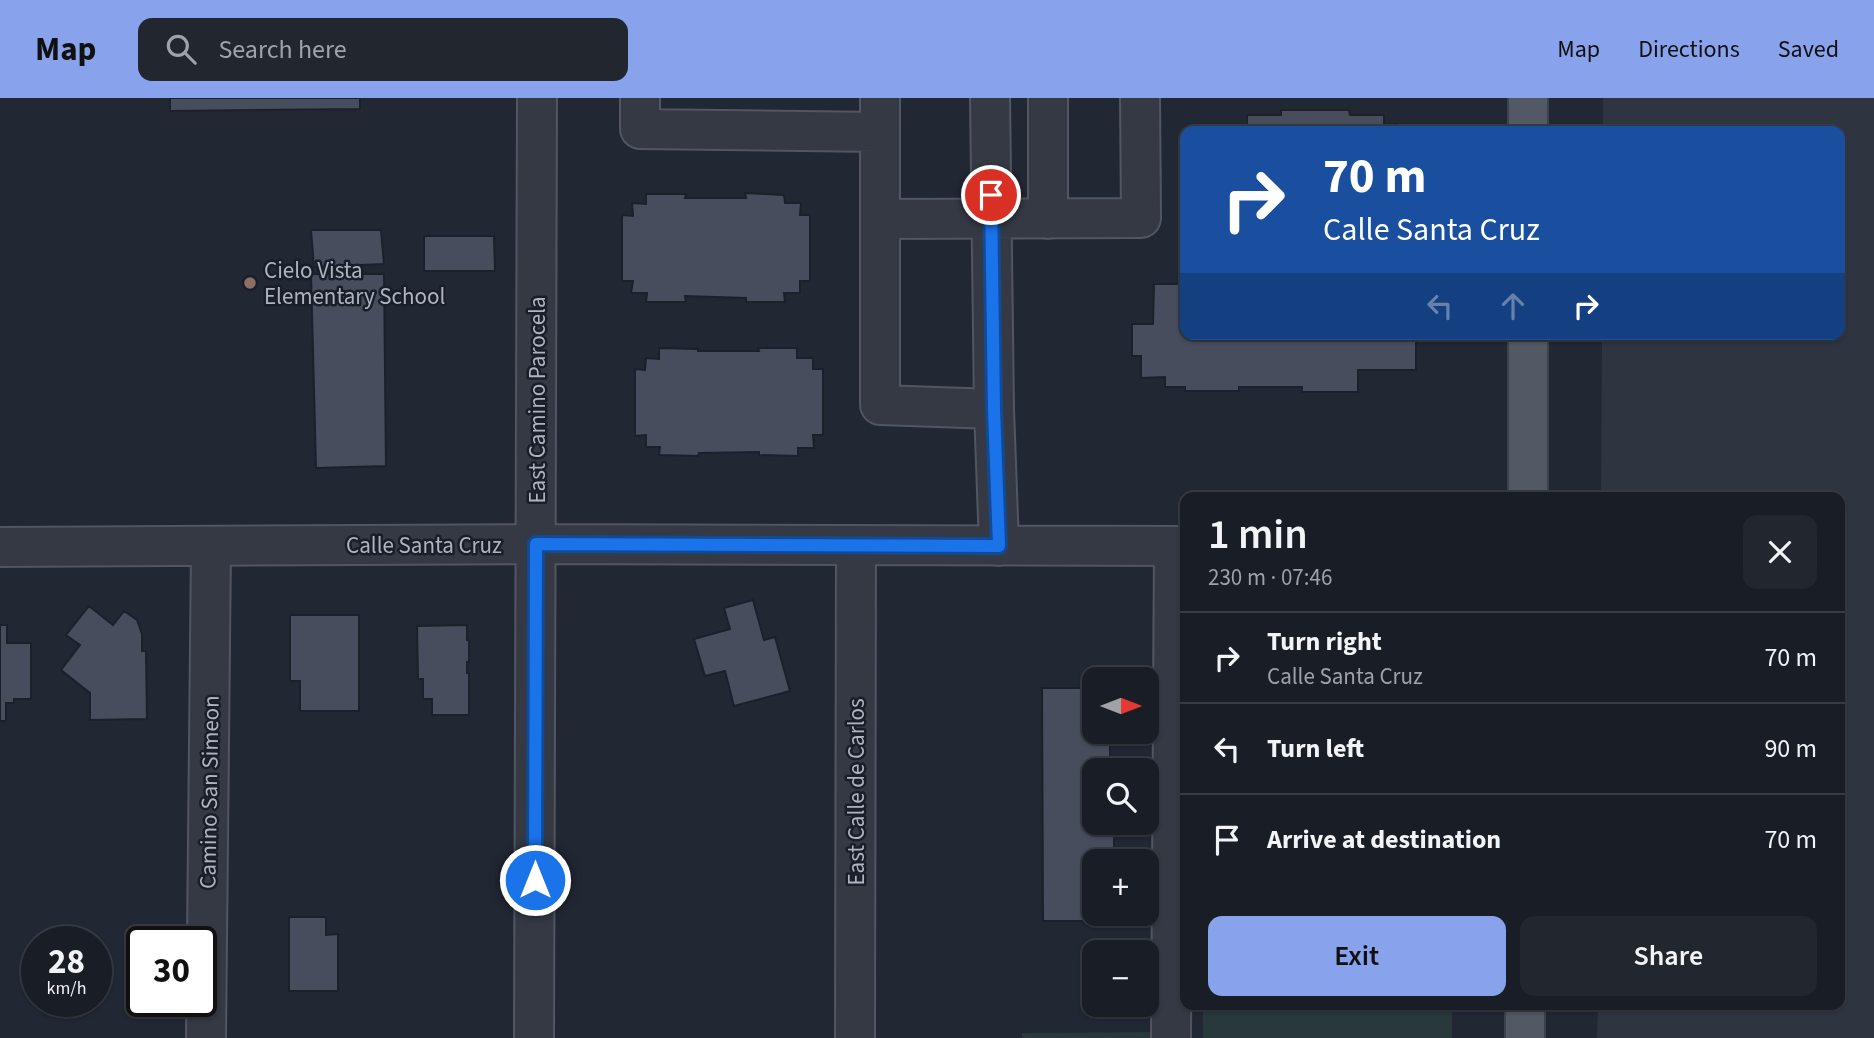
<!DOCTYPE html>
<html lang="en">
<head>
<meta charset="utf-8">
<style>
  :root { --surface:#191d26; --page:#22262e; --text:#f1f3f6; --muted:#9fa2a7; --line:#373b43; --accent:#88a3ec }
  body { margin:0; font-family:"Source Sans 3",sans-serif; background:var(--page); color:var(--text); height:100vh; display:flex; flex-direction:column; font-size:26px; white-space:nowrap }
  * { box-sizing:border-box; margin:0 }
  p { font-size:23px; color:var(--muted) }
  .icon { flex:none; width:38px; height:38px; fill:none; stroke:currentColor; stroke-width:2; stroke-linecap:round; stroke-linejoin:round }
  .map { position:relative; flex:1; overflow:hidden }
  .panel { position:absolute; left:1180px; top:394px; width:665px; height:518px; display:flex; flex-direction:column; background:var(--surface); border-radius:14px; box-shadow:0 2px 5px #0004,0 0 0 2px var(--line) }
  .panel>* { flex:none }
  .top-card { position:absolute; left:1180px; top:28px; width:665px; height:214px; border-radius:14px; box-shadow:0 2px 5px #0004,0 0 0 2px var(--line); background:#1a4fa0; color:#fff; overflow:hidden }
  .needle { width:46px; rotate:90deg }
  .controls { position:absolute; left:1082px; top:569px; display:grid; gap:14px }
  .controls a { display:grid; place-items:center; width:77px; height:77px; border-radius:14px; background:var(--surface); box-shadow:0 2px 5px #0004,0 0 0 2px var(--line); font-size:35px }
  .speed { position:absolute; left:21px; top:828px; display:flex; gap:14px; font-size:35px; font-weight:700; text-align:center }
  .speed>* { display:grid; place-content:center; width:91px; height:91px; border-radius:50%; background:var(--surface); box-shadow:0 2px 5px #0004,0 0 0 2px var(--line); line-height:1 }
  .speed small { font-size:18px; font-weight:400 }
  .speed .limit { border:4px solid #111; border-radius:10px; background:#fff; color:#111 }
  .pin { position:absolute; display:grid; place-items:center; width:60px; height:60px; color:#fff; margin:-30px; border:4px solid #fff; border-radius:50%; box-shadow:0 2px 7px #0007 }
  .me { position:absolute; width:77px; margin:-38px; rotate:0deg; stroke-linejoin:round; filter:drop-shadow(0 0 5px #0008) }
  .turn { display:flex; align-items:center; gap:24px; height:147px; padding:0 28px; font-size:32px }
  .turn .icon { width:91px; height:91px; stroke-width:2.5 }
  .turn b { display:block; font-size:49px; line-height:60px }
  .lanes { display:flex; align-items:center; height:66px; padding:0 28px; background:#0003; justify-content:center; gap:35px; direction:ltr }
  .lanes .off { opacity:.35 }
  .round { display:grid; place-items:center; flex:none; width:74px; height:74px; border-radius:14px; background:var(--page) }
  .overview { display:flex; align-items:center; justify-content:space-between; height:119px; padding:0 28px }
  h1 { font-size:42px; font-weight:600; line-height:52px }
  .cta { display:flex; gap:14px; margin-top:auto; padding:14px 28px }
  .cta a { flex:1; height:80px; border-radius:14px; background:var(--accent); color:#111; font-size:28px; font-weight:600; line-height:80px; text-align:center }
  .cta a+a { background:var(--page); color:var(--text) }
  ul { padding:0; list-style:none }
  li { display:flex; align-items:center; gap:21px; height:91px; padding:0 28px; border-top:2px solid var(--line) }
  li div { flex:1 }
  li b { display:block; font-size:26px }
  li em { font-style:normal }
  header { display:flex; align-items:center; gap:42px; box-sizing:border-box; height:98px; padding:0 35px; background:var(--accent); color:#111 }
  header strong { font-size:33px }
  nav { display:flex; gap:38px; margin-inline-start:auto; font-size:24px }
  .search { width:490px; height:63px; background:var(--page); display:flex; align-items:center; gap:18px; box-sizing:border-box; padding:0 24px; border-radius:14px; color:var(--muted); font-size:26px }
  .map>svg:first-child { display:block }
  .airport { fill:#2f3441 }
  .green { fill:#29383a }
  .building { fill:#474d5d; stroke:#1c202b; stroke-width:2 }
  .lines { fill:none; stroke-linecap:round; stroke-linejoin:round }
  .minor-casing { stroke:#525662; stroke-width:42 }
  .major-casing { stroke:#3e424e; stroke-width:42 }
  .minor { stroke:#343944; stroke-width:38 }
  .major { stroke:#525864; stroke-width:38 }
  .route-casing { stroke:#114b97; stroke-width:18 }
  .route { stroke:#1a73e8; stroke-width:12 }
  .education-dot { fill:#8d6e63; stroke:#1a1e29; stroke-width:2.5 }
  .labels { text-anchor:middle; stroke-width:5; stroke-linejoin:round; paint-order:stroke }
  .poi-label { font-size:23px; fill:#aeb3c1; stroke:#1a1e29; text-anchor:start }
  .street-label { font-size:23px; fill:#aeb3c1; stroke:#1a1e29 }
</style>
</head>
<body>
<header>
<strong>Map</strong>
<div class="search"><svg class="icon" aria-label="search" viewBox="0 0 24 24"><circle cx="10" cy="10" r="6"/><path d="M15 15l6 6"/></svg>Search here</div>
<nav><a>Map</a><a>Directions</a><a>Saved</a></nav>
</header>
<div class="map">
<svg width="1874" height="940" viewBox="0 0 1874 940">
  <rect width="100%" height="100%" fill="#212733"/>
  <path class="airport" d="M 1603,0 L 1874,0 L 1874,940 L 1597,940 L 1598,907 L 1839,906 L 1839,399 L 1601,399 L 1602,236 L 1839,236 L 1839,33 L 1603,33 Z"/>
  <path class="green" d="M 1203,907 L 1452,907 L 1452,940 L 1203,940 Z
    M 1155,934 L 1155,940 L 1022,940 L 1022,935 Z"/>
  <path class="building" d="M 170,0 L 360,0 L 360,11 L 170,13 Z
    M 1281,12 L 1349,12 L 1350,17 L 1384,17 L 1384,27 L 1397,26 L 1397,33 L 1234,33 L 1233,27 L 1247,27 L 1247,17 L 1281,17 Z
    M 745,95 L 784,97 L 785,105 L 801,105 L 800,117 L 810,117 L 810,183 L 800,183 L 800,195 L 784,195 L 785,204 L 746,204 L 746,200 L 685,198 L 686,204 L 646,204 L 647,195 L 631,195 L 633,183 L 622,183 L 622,117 L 633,118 L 632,105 L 646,106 L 646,96 L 686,96 L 685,100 L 746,100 Z
    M 311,132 L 381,132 L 384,166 L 314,169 Z
    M 424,138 L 494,138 L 495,173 L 424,173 Z
    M 311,176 L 384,176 L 386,368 L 316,370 Z
    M 1154,186 L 1185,186 L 1185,236 L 1416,236 L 1416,272 L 1358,272 L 1358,294 L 1302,294 L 1302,289 L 1239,289 L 1239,293 L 1185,293 L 1185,289 L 1165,289 L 1165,279 L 1141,280 L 1141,258 L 1132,258 L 1132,226 L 1153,226 Z
    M 659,250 L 698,251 L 698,253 L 759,253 L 758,250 L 797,250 L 797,260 L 813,260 L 813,271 L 823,271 L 823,337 L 813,337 L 814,350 L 798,350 L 798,358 L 759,357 L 759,354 L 699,355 L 698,358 L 659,357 L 660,349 L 646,349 L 646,337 L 635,338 L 635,271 L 645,272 L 646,260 L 659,261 Z
    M 753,502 L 764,542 L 775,539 L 790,593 L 734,608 L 725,573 L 705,578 L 694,541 L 730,531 L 724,510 Z
    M 89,508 L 113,527 L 124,513 L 137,522 L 142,536 L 142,553 L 146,553 L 147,621 L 90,622 L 90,595 L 61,572 L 80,547 L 66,537 Z
    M 290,517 L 359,517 L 359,613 L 300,613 L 300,583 L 290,583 Z
    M 0,527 L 7,527 L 7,545 L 31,545 L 31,601 L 14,601 L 14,605 L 6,605 L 6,623 L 0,623 Z
    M 467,527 L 467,542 L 469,542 L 469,564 L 467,564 L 467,575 L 469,575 L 469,617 L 432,617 L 432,601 L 423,601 L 423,581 L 418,581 L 417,528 Z
    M 1042,590 L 1094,590 L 1094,634 L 1110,634 L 1110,672 L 1094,672 L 1094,724 L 1114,724 L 1114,751 L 1109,751 L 1109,763 L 1094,763 L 1094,816 L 1112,816 L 1112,823 L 1043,823 Z
    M 289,819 L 326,819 L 326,837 L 338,836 L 338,893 L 289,893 Z"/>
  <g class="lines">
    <defs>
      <path id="minor" d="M 640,0 L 640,31 L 880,34
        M 880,0 L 880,307 L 994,311 L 990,0
        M 1048,0 L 1048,121
        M 880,121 L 1141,120 L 1140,0
        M 994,311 L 999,448
        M 0,449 L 536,446 L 1185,448
        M 206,940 L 211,448
        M 534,940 L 537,0
        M 855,940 L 856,448
        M 1171,940 L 1174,448"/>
      <path id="major" d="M 1528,33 L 1528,0
        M 1528,399 L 1528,236
        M 1525,940 L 1525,906"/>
    </defs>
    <use href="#minor" class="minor-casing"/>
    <use href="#major" class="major-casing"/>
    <use href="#minor" class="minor"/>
    <use href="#major" class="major"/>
  </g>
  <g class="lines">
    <defs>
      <path id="route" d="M 535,782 L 536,446 L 999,448 L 994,311 L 991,97"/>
    </defs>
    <use href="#route" class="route-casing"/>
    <use href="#route" class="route"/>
  </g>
  <circle class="education-dot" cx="250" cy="185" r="7"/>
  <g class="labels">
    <g class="poi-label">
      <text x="264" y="180">Cielo Vista<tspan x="264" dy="26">Elementary School</tspan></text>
    </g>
    <g class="street-label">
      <text transform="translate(537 302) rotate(-90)" y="8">East Camino Parocela</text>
      <text x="424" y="455">Calle Santa Cruz</text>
      <text transform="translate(209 694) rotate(-89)" y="8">Camino San Simeon</text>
      <text transform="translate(856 694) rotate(-90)" y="8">East Calle de Carlos</text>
    </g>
  </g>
</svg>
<div class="controls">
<a><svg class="needle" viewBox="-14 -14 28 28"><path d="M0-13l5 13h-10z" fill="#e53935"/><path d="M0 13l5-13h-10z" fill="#9fa2a7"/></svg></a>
<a><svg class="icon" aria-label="search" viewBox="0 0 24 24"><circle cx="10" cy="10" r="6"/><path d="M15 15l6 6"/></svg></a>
<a>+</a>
<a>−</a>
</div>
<div class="speed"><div>28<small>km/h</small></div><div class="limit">30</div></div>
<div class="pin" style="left:991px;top:97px;background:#d93025"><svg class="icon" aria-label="arrive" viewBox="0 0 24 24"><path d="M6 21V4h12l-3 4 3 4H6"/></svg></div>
<svg class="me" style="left:535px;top:782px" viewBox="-20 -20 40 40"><circle r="17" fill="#1a73e8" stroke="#fff" stroke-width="3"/><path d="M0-11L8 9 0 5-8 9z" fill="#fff"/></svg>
<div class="top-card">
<div class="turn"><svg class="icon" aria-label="right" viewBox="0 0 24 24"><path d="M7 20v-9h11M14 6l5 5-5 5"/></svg><div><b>70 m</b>Calle Santa Cruz</div></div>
<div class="lanes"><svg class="icon off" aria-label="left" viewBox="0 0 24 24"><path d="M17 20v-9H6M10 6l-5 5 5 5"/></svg><svg class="icon off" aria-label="ahead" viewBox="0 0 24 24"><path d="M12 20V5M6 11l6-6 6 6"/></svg><svg class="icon" aria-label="right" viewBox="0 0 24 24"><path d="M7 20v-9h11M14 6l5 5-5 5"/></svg></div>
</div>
<section class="panel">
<div class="overview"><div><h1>1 min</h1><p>230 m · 07:46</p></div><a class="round"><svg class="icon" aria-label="close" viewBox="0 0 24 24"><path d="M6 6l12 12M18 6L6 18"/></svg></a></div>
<ul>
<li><svg class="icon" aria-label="right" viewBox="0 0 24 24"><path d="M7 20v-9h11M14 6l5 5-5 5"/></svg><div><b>Turn right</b><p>Calle Santa Cruz</p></div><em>70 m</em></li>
<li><svg class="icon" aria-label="left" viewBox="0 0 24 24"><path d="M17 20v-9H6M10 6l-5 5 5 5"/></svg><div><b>Turn left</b></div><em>90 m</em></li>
<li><svg class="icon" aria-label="arrive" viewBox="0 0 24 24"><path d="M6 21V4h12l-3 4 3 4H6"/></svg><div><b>Arrive at destination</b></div><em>70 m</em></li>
</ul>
<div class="cta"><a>Exit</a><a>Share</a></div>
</section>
</div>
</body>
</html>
